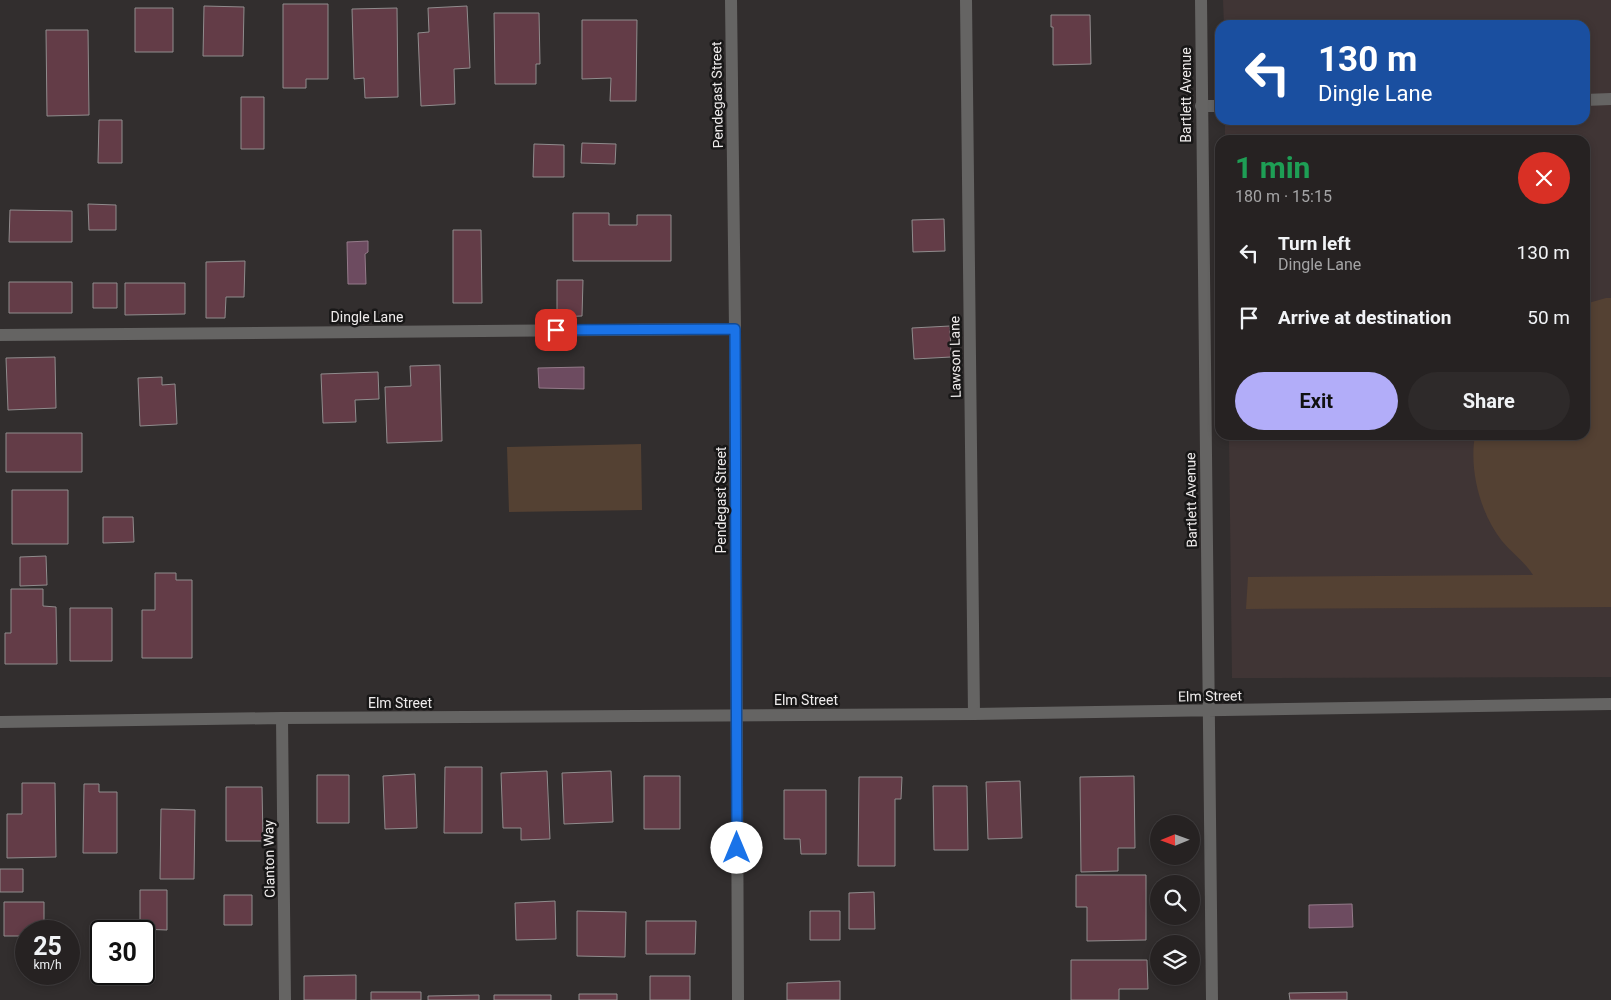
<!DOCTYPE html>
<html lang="en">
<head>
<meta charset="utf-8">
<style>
  :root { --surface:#262222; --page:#2e2a2a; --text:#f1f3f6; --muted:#a4a4a5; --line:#423f40; --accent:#b2adf9 }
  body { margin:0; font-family:Roboto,sans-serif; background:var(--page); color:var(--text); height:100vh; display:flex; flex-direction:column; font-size:19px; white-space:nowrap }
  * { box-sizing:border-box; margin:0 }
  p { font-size:16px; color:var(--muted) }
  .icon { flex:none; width:28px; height:28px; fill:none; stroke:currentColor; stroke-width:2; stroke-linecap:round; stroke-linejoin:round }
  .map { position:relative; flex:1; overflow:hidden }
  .side { position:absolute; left:1215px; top:135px; width:375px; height:305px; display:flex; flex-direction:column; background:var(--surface); border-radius:15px; box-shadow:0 2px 8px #0003,0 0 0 1px var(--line) }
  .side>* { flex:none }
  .banner { position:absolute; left:1215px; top:20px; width:375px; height:105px; border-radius:15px; box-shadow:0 2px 8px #0003,0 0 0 1px var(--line); background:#1a4fa0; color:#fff; overflow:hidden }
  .needle { width:32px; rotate:269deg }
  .controls { position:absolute; left:1150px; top:815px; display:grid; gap:10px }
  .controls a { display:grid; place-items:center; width:50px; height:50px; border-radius:50%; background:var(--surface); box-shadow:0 2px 8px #0003,0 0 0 1px var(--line); font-size:25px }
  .speed { position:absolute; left:15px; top:920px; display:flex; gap:10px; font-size:25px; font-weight:700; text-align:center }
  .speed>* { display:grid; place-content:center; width:65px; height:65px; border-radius:50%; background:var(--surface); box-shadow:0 2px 8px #0003,0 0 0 1px var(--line); line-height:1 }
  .speed small { font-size:12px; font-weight:400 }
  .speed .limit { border:2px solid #111; border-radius:8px; background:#fff; color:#111 }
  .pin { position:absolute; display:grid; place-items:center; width:42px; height:42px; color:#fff; margin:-21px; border-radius:10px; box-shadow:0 2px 8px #0006 }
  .me { position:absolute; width:55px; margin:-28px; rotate:0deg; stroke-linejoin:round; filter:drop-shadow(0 0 4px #0008) }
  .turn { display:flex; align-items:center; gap:18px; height:105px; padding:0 20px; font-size:22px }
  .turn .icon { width:65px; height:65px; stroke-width:2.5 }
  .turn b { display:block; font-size:35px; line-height:42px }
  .round { display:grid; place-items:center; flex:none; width:52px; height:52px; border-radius:26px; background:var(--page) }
  .overview { display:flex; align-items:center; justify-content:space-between; height:85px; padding:0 20px }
  h1 { font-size:30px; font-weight:700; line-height:38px; color:#1e9e55 }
  .primary-button { display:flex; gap:10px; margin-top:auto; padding:10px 20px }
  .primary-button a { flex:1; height:58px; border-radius:30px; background:var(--accent); color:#111; font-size:20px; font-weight:700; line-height:58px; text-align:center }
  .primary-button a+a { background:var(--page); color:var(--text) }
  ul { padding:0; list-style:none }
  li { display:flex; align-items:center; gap:15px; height:65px; padding:0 20px }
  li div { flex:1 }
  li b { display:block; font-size:19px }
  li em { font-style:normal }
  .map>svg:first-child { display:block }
  .built { fill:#403535 }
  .green { fill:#544133 }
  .water { fill:#6d4b60; stroke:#947b8a }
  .building { fill:#633c47; stroke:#908c8d }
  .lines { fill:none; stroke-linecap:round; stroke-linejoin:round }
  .service { stroke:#656463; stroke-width:12 }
  .minor { stroke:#656463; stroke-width:12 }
  .route-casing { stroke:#114b97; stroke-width:12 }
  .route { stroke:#1a73e8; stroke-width:9 }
  .labels { text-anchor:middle; stroke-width:5; stroke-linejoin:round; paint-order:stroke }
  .street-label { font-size:14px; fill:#efecec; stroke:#181717 }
</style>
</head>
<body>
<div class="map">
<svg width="1611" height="1000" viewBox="0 0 1611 1000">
  <rect width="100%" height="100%" fill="#322e2e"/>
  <path class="built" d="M 1223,0 L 1611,0 L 1611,677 L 1232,678 L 1229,435 L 1585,435 L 1585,140 L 1225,140 L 1225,120 L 1585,120 L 1585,25 L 1224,25 Z"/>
  <path class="green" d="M 1606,298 L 1611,298 L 1611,607 L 1246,609 L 1248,577 L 1533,575 C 1525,562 1512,553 1502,541 C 1480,513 1469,470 1475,435 L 1585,435 L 1585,304 Z
    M 641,444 L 642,510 L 509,512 L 507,447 Z"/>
  <path class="water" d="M 368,241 L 368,252 L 365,254 L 366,284 L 348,284 L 347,242 Z
    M 584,367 L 584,389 L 539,388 L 538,368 Z
    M 1352,904 L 1353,927 L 1309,928 L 1309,905 Z"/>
  <path class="building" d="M 283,4 L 328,4 L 328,79 L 306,79 L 306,88 L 283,88 Z
    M 204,6 L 244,7 L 243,56 L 203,56 Z
    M 467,6 L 470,68 L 454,69 L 455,104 L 421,106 L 418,33 L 429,32 L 428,8 Z
    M 135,8 L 173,8 L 173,52 L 135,52 Z
    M 397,8 L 398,97 L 365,98 L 364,78 L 354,79 L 352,9 Z
    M 494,13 L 539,13 L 540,64 L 536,64 L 536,84 L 495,84 Z
    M 1051,15 L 1090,15 L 1091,64 L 1053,65 L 1053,27 L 1051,27 Z
    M 582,20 L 637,20 L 636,101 L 610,101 L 611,78 L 582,79 Z
    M 46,30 L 88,30 L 89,115 L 47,116 Z
    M 241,97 L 264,97 L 264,149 L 241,149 Z
    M 99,120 L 122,120 L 122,163 L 98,163 Z
    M 582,143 L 616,144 L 615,164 L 581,163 Z
    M 534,144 L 564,145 L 564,177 L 533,177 Z
    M 88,204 L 116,205 L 116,230 L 89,230 Z
    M 10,210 L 72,211 L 72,242 L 9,242 Z
    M 573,213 L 609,213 L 609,225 L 637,225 L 637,215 L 671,215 L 671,261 L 573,261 Z
    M 944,219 L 945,251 L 913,252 L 912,220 Z
    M 453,230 L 481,230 L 482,303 L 453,303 Z
    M 245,261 L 244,297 L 226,297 L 225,318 L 206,318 L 206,262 Z
    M 557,280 L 583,280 L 582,316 L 557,317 Z
    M 9,282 L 72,282 L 72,313 L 9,313 Z
    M 93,283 L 117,283 L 117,308 L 93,308 Z
    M 125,283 L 185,283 L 185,314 L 125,315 Z
    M 950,326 L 951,357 L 914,359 L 912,328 Z
    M 55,357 L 56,408 L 8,410 L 6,358 Z
    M 440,365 L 442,441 L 387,443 L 385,387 L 411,386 L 410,366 Z
    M 378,372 L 379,399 L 355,400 L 356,422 L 323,423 L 321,374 Z
    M 162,377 L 162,385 L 175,384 L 177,424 L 140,426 L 138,378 Z
    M 6,433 L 82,433 L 82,472 L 6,472 Z
    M 12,490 L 68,490 L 68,544 L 12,544 Z
    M 103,517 L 133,517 L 134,542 L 103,543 Z
    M 46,556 L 47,585 L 20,586 L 20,557 Z
    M 155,573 L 176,573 L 176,580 L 192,580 L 192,658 L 142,658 L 142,610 L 155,610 Z
    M 11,589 L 43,589 L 43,606 L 56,607 L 57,664 L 5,664 L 5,633 L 11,633 Z
    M 70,608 L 112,608 L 112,661 L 70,661 Z
    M 445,767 L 482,767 L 482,833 L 444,833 Z
    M 547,771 L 550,839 L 521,840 L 521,828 L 503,828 L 501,773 Z
    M 611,771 L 613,822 L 564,824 L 562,773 Z
    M 415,774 L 417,828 L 385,829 L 383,776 Z
    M 317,775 L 349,775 L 349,823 L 317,823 Z
    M 644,776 L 680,776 L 680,829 L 644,829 Z
    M 1134,776 L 1135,848 L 1118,848 L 1118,871 L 1081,872 L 1080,777 Z
    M 859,777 L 902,777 L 901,799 L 895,799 L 895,866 L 858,866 Z
    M 1020,781 L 1022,838 L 988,839 L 986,782 Z
    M 22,783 L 55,783 L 56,857 L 7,858 L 7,814 L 22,814 Z
    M 84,784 L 99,784 L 99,792 L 117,792 L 117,853 L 83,853 Z
    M 933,786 L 967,786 L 968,850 L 934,850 Z
    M 226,787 L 262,787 L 263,841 L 226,841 Z
    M 784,790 L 826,790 L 826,854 L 801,854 L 800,839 L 784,839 Z
    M 161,809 L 195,810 L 194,879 L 160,879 Z
    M 0,869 L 23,869 L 23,892 L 0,892 Z
    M 1076,875 L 1146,875 L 1146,940 L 1087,941 L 1087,907 L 1076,907 Z
    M 140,890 L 167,890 L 167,930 L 140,929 Z
    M 874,892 L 875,929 L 849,929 L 849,893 Z
    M 224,895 L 252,895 L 252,925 L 224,925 Z
    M 555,901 L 556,939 L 516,940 L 515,903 Z
    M 4,902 L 44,902 L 44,931 L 26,931 L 26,936 L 4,936 Z
    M 577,911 L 626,912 L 625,957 L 577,956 Z
    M 810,911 L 840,911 L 840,940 L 810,940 Z
    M 646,921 L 696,921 L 695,954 L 646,954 Z
    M 1071,960 L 1147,960 L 1148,989 L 1119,989 L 1119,1000 L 1071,1000 Z
    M 356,975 L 356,1000 L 304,1000 L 304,976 Z
    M 650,976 L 690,976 L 690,1000 L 650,1000 Z
    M 840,981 L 840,1000 L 787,1000 L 787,983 Z
    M 371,992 L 421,992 L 421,1000 L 371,1000 Z
    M 1347,992 L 1347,1000 L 1290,1000 L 1289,993 Z
    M 579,994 L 617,994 L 617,1000 L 579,1000 Z
    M 479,995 L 479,1000 L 428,1000 L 428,996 Z
    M 494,995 L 551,995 L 551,1000 L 494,1000 Z"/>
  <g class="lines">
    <path class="service" d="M 966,0 L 974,714
      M 1585,100 L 1611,99
      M 1201,106 L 1220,106
      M 0,335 L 735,329"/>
    <path class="minor" d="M 731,0 L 735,329 L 738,1000
      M 1201,0 L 1212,1000
      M 282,718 L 285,1000
      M 0,722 L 282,718 L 974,714 L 1611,704"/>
  </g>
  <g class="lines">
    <defs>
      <path id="route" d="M 556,330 L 735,329 L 737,848"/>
    </defs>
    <use href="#route" class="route-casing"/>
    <use href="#route" class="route"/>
  </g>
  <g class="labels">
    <g class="street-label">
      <text transform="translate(717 95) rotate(-91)" y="5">Pendegast Street</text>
      <text transform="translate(1186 95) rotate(-90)" y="5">Bartlett Avenue</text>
      <text x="367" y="322">Dingle Lane</text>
      <text transform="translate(955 357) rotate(-91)" y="5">Lawson Lane</text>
      <text transform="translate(721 500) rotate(-90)" y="5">Pendegast Street</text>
      <text transform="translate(1191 500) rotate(-91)" y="5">Bartlett Avenue</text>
      <text transform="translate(1210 696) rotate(-1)" y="5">Elm Street</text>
      <text x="806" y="705">Elm Street</text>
      <text x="400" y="708">Elm Street</text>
      <text transform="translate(269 859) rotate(-91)" y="5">Clanton Way</text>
    </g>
  </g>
</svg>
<div class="controls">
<a><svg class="needle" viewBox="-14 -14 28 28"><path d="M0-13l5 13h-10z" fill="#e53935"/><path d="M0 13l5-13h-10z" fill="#a4a4a5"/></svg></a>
<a><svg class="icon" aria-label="search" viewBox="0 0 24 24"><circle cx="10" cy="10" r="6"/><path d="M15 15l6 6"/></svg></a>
<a><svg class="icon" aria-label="layers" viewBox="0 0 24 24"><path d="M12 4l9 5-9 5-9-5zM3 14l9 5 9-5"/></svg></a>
</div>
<div class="speed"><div>25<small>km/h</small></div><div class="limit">30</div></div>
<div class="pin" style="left:556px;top:330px;background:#d93025"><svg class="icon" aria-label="arrive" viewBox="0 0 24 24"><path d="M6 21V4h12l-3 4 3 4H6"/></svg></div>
<svg class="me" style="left:737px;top:848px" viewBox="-20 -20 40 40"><circle r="19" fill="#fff"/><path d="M0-13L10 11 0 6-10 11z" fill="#1a73e8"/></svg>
<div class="banner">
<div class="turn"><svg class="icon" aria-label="left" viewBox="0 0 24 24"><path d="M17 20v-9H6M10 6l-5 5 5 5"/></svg><div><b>130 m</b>Dingle Lane</div></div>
</div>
<section class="side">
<div class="overview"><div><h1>1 min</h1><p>180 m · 15:15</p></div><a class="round" style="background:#d93025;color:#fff"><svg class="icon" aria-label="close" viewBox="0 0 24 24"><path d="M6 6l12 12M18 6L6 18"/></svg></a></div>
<ul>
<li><svg class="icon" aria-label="left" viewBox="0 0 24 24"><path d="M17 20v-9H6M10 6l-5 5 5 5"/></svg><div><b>Turn left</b><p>Dingle Lane</p></div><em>130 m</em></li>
<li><svg class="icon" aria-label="arrive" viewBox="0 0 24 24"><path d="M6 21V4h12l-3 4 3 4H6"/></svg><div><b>Arrive at destination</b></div><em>50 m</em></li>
</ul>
<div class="primary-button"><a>Exit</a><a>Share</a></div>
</section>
</div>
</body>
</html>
